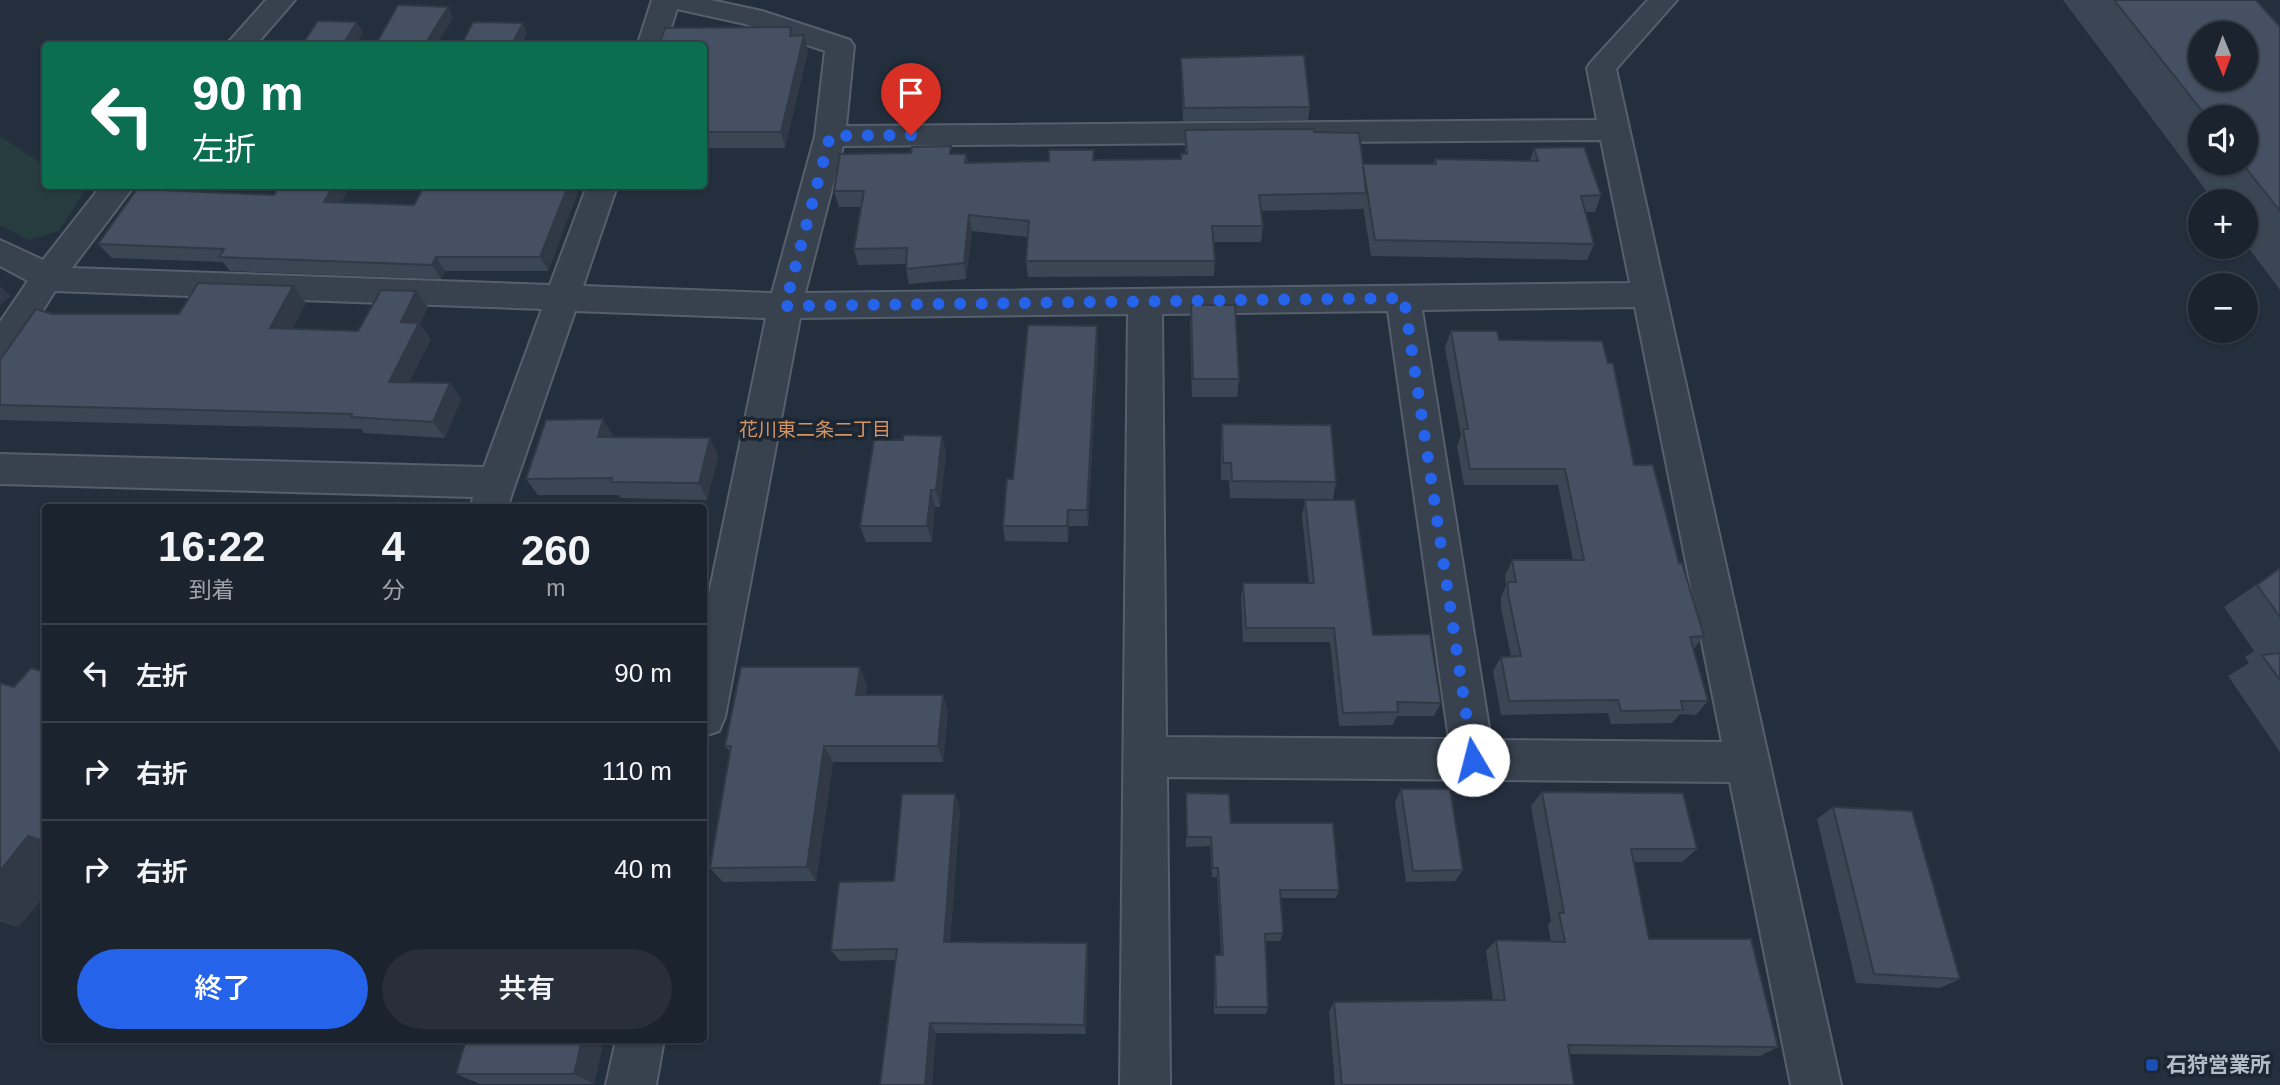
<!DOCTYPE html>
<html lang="ja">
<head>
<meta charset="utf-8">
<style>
  :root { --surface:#1b232e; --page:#282f3a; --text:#f1f3f6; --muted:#a0a4aa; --line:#39404a; --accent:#2563eb }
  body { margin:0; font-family:Arial,"Noto Sans JP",sans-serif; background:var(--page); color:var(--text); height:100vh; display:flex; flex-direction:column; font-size:26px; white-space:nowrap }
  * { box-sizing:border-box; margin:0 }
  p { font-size:23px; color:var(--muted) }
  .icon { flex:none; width:38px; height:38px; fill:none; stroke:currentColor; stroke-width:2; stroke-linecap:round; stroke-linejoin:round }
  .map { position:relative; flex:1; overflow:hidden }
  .panel { position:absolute; left:42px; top:504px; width:665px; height:539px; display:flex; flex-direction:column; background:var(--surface); border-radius:7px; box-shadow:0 2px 5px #0004,0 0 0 2px var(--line) }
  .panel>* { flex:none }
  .top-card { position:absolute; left:42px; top:42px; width:665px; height:147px; border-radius:7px; box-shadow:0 2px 5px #0004,0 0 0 2px var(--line); background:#0b6e4f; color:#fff; overflow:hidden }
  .needle { width:46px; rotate:179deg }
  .tools { position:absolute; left:2188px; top:21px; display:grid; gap:14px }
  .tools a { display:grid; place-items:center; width:70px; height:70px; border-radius:50%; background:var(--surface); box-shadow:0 2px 5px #0004,0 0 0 2px var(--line); font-size:35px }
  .pin { position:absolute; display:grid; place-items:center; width:60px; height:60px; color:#fff; margin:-72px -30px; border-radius:50% 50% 50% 0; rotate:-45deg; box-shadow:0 0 7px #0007 }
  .pin .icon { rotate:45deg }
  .me { position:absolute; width:77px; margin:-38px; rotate:352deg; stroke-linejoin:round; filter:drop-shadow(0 0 5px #0008) }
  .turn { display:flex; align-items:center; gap:24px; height:147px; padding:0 35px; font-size:32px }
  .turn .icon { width:91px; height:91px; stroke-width:2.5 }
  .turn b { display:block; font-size:49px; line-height:60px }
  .eta { display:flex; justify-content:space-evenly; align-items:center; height:119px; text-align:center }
  .eta b { font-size:42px; font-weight:600; line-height:49px }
  .primary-button { display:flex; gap:14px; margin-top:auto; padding:14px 35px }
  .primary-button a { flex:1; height:80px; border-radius:42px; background:var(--accent); color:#fff; font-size:28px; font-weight:600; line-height:80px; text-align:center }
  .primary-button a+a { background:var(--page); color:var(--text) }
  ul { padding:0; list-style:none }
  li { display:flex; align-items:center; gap:21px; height:98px; padding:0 35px; border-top:2px solid var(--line) }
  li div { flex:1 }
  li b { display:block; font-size:26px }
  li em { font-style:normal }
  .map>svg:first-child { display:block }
  .green { fill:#263c3f }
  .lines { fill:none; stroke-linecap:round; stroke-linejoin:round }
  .minor-casing { stroke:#565f6c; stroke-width:4 }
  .minor { fill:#38414e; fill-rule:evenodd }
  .wall { fill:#3b4654; fill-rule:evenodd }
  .shaded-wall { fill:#303945 }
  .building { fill:#455162; stroke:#303945; stroke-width:2; fill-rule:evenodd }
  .route { stroke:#2563eb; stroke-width:12; stroke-dasharray:0 21.6 }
  .transit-dot { fill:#1a4fb4; stroke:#1d2633; stroke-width:2.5 }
  .labels { text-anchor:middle; stroke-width:7; stroke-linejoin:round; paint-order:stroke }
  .neighbourhood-label { font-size:19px; fill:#d59563; stroke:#1d2633 }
  .near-poi-label { font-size:21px; font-weight:bold; fill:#b4bcc9; stroke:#1d2633; text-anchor:start }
</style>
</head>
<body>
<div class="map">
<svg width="2280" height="1085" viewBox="0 0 2280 1085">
  <rect width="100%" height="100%" fill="#242f3e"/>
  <path class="green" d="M 0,136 L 45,166 L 46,186 L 75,186 L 84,192 L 59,231 L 29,240 L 0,225 Z"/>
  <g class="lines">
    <defs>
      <path id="minor" d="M 266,0 L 295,0 L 255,46 L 225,46 Z
        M 652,0 L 711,0 L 762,11 L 850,40 L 854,46 L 846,126 L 1597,120 L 1587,68 L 1591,62 L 1648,0 L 1677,0 L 1616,69 L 1841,1085 L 1791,1085 L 1730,782 L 1167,777 L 1170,1085 L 1120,1085 L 1128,314 L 800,318 L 725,717 L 719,731 L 704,736 L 704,618 L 766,318 L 575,311 L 507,508 L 471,508 L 473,497 L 0,484 L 0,454 L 484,467 L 542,309 L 55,291 L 12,359 L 0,363 L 0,322 L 28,281 L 0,266 L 0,240 L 43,260 L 101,186 L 134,186 L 72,268 L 550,285 L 587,186 L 617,186 L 583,286 L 772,293 L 815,136 L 825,51 L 745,24 L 677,9 L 665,46 L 637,46 ZM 1601,140 L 1630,283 L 805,293 L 843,146 ZM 1635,307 L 1722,742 L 1491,740 L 1422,310 ZM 1388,311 L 1449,739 L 1166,737 L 1162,314 Z
        M 616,1040 L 664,1040 L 656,1085 L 606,1085 Z"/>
    </defs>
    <use href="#minor" class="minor-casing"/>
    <use href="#minor" class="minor"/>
  </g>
  <path class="wall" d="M 2063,0 L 2256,0 L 2280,27 L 2280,290 L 2245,243 L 2245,201 L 2214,201 ZM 2200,117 L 2245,117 L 2245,163 L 2200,163 Z
    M 793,35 L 808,51 L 785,148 L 704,148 L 704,46 Z
    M 1181,58 L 1310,107 L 1308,120 L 1183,121 L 1181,71 Z
    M 1185,130 L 1314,132 L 1363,164 L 1433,164 L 1435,159 L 1530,161 L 1534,148 L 1601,195 L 1595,212 L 1585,212 L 1594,244 L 1587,260 L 1371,256 L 1363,206 L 1363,209 L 1261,211 L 1263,226 L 1261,242 L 1213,242 L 1215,261 L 1214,276 L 1028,277 L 1026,261 L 1028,237 L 972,231 L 966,279 L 909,284 L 906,269 L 906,264 L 858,265 L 854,249 L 861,207 L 839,207 L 834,191 L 952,154 L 966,154 L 968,163 L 1181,159 L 1185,154 Z
    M 350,186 L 341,203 L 414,205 L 580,186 L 548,271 L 445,271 L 441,279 L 230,271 L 223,262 L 112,258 L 98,244 L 274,195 Z
    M 293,286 L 306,303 L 292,329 L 358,331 L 428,307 L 420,324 L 431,339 L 409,382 L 450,383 L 461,399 L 445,438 L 364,433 L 361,429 L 0,420 L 0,360 Z
    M 1191,305 L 1239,379 L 1237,397 L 1192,397 L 1190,323 Z
    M 1451,331 L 1499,340 L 1634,465 L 1679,563 L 1704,636 L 1693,650 L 1708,701 L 1696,715 L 1680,714 L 1672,723 L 1611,724 L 1608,713 L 1501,715 L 1493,671 L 1501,657 L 1511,656 L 1501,608 L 1501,597 L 1506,586 L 1505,576 L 1512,560 L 1573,560 L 1558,485 L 1464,485 L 1457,446 L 1461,435 L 1445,348 Z
    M 1098,344 L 1088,526 L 1069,526 L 1068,542 L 1005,541 L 1003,526 L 1013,479 Z
    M 1222,424 L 1336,482 L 1333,499 L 1230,498 L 1229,480 L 1221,480 L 1221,441 Z
    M 614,437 L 710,438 L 718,456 L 707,500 L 621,498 L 619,495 L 538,495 L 526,479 Z
    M 946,453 L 940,507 L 935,507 L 932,542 L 866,542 L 860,526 Z
    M 1305,500 L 1373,635 L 1441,703 L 1434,716 L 1397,716 L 1393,725 L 1339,726 L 1330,642 L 1243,642 L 1241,598 L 1243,583 L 1309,583 L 1302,516 Z
    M 2280,568 L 2280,752 L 2228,676 L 2249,663 L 2245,657 L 2254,651 L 2224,607 Z
    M 46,672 L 46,893 L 19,927 L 0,921 L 0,683 L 14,687 Z
    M 867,685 L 866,695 L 943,695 L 948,712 L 943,762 L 833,762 L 816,881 L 723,882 L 710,868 L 730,752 L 725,746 Z
    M 1401,789 L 1463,870 L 1455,881 L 1406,882 L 1395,802 Z
    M 1542,792 L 1697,849 L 1682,862 L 1633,862 L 1649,939 L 1778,1047 L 1760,1056 L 1569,1054 L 1574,1085 L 1335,1085 L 1329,1012 L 1334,1002 L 1493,1000 L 1486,951 L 1496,940 L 1551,941 L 1548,925 L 1551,921 L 1531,806 Z
    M 1186,793 L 1231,823 L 1339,890 L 1336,898 L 1281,898 L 1283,933 L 1280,941 L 1265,941 L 1268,1007 L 1266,1014 L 1214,1014 L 1214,962 L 1215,955 L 1221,955 L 1217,877 L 1212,877 L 1210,846 L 1186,847 Z
    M 1833,807 L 1960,979 L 1940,988 L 1856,983 L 1817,819 Z
    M 960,809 L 950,942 L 1087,943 L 1088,954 L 1086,1034 L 936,1033 L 932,1085 L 895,960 L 840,961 L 831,950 Z
    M 604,1040 L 594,1084 L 480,1084 L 456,1074 Z"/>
  <path class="shaded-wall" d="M 448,7 L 453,18 L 436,46 L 424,46 Z
    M 357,22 L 363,32 L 355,46 L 342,46 Z
    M 523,23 L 527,33 L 521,46 L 511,46 Z
    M 804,35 L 808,51 L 785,148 L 781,132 Z
    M 333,186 L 350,186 L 334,216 L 324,202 Z
    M 568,186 L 580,186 L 548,271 L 540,257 Z
    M 969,215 L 972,231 L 966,279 L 964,263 Z
    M 436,257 L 445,271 L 441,279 L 432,265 Z
    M 0,286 L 11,296 L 0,305 Z
    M 293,286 L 306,303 L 284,345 L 270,328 Z
    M 416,291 L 428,307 L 420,324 L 431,339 L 401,398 L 389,382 L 401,322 Z
    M 1097,326 L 1098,344 L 1088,526 L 1087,510 Z
    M 450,383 L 461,399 L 445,438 L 433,422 Z
    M 603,419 L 614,437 L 598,437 Z
    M 942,436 L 946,453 L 940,507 L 936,490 Z
    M 710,438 L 718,456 L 707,500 L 699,483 Z
    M 931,490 L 935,507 L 932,542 L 927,526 Z
    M 1068,510 L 1069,526 L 1068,542 L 1067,526 Z
    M 860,667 L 867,685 L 864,712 L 856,695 Z
    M 943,695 L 948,712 L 943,762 L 938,746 Z
    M 824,746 L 833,762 L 816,881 L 807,867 Z
    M 955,794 L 960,809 L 949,953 L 944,942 Z
    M 28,836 L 46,844 L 46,893 L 19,927 L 0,920 L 0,871 Z
    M 1087,943 L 1088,954 L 1086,1034 L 1084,1025 Z
    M 930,1023 L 936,1033 L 932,1085 L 925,1085 Z
    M 582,1040 L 604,1040 L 594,1084 L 574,1074 Z"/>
  <path class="building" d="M 2114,0 L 2256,0 L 2280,27 L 2280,211 L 2242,163 L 2245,163 L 2245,117 L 2207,117 ZM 2200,33 L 2245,33 L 2245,79 L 2200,79 Z
    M 398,5 L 448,7 L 424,46 L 375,46 Z
    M 318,21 L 357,22 L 342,46 L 301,46 Z
    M 473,22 L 523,23 L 511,46 L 461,46 Z
    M 788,27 L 791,28 L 790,36 L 804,35 L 781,132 L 704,132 L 704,46 L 659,46 L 665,28 Z
    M 1304,55 L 1310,107 L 1184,108 L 1181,58 Z
    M 1314,129 L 1314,132 L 1359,133 L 1363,164 L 1436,164 L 1435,159 L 1538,161 L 1534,148 L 1584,147 L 1601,195 L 1581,196 L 1594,244 L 1375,240 L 1363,166 L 1366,193 L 1259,195 L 1263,226 L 1212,226 L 1215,261 L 1026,261 L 1029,221 L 969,215 L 964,263 L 906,269 L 907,248 L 854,249 L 864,191 L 834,191 L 840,154 L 911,153 L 912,147 L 951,146 L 950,154 L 966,154 L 965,163 L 1049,161 L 1049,150 L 1094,150 L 1093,160 L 1181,159 L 1181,154 L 1187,154 L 1185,130 Z
    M 280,186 L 333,186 L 324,202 L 414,205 L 424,186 L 568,186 L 540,257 L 436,257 L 432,265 L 219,257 L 224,249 L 98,244 L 137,189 L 274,195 Z
    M 198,283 L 293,286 L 270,328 L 358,331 L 381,290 L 416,291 L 401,322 L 419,323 L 389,382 L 450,383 L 433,422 L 351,417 L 352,414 L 0,405 L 0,360 L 36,309 L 52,314 L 179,314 Z
    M 1191,305 L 1235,305 L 1239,379 L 1193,379 Z
    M 1028,325 L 1097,326 L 1087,510 L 1068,510 L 1067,526 L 1003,526 L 1007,479 L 1013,479 Z
    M 1451,331 L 1497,331 L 1499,340 L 1602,341 L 1608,363 L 1613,363 L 1634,465 L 1653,465 L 1679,563 L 1682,563 L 1704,636 L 1690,637 L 1708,701 L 1681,701 L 1683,710 L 1621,711 L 1618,700 L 1509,701 L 1501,657 L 1521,656 L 1508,594 L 1508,582 L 1516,582 L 1512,560 L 1584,560 L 1565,469 L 1470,469 L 1463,429 L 1468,429 Z
    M 603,419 L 598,437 L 710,438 L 699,483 L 611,482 L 612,478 L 526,479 L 546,420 Z
    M 1222,424 L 1331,425 L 1336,482 L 1232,481 L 1231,463 L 1223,463 Z
    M 904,435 L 942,436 L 936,490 L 931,490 L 927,526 L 860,526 L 874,440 L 903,440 Z
    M 1305,500 L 1355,500 L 1373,635 L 1430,634 L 1441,703 L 1397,702 L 1398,712 L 1343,713 L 1334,628 L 1246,628 L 1243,583 L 1314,583 Z
    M 2280,568 L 2280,617 L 2257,585 Z
    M 2280,653 L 2280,680 L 2262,655 Z
    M 741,667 L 860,667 L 856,695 L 943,695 L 938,746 L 824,746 L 807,867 L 710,868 L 731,746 L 725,746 Z
    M 31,668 L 46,672 L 46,842 L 28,836 L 0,871 L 0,683 L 14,687 Z
    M 1401,789 L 1450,789 L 1463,870 L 1413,871 Z
    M 1542,792 L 1683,793 L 1697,849 L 1631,849 L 1649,939 L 1751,939 L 1778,1047 L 1568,1045 L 1574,1085 L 1342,1085 L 1334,1002 L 1505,1000 L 1496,940 L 1565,942 L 1559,913 L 1564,913 Z
    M 1186,793 L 1229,794 L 1231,823 L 1333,823 L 1339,890 L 1280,890 L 1283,933 L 1265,934 L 1268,1007 L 1216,1007 L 1215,955 L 1223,955 L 1218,868 L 1213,868 L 1211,837 L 1187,837 Z
    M 902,794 L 955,794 L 944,942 L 1087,943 L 1084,1025 L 930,1023 L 925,1085 L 880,1085 L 897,949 L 831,950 L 839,882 L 894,881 Z
    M 1833,807 L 1912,811 L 1960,979 L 1874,974 Z
    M 466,1040 L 582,1040 L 574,1074 L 456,1074 Z"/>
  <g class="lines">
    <path class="route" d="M 911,135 L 830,136 L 785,306 L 1404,298 L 1473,760"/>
  </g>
  <rect class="transit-dot" x="2145" y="1058" width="14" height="14" rx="3.5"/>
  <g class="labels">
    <g class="neighbourhood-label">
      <text x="815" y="436">花川東二条二丁目</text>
    </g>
    <g class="near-poi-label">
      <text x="2166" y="1072">石狩営業所</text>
    </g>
  </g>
</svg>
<div class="tools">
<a><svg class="needle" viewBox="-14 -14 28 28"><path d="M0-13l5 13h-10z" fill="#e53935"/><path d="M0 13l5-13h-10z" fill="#a0a4aa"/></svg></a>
<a><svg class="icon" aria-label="sound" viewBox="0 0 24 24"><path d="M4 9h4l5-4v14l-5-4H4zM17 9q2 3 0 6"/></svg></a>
<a>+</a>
<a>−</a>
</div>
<div class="pin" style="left:911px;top:135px;background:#d93025"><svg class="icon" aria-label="arrive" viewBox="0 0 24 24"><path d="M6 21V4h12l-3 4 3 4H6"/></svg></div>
<svg class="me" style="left:1473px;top:760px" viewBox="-20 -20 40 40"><circle r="19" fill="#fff"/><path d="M0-13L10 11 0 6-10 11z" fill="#2563eb"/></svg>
<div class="top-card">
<div class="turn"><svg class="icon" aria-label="left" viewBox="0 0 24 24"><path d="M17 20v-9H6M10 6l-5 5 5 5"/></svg><div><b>90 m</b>左折</div></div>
</div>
<section class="panel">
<div class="eta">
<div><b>16:22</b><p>到着</p></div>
<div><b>4</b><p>分</p></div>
<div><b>260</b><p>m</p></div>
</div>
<ul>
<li><svg class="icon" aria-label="left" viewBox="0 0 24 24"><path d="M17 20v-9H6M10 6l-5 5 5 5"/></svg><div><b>左折</b></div><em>90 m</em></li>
<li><svg class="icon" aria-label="right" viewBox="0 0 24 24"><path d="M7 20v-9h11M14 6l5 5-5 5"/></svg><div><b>右折</b></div><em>110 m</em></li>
<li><svg class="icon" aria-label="right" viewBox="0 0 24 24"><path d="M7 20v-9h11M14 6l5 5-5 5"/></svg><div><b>右折</b></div><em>40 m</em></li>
</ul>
<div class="primary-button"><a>終了</a><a>共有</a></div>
</section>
</div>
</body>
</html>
